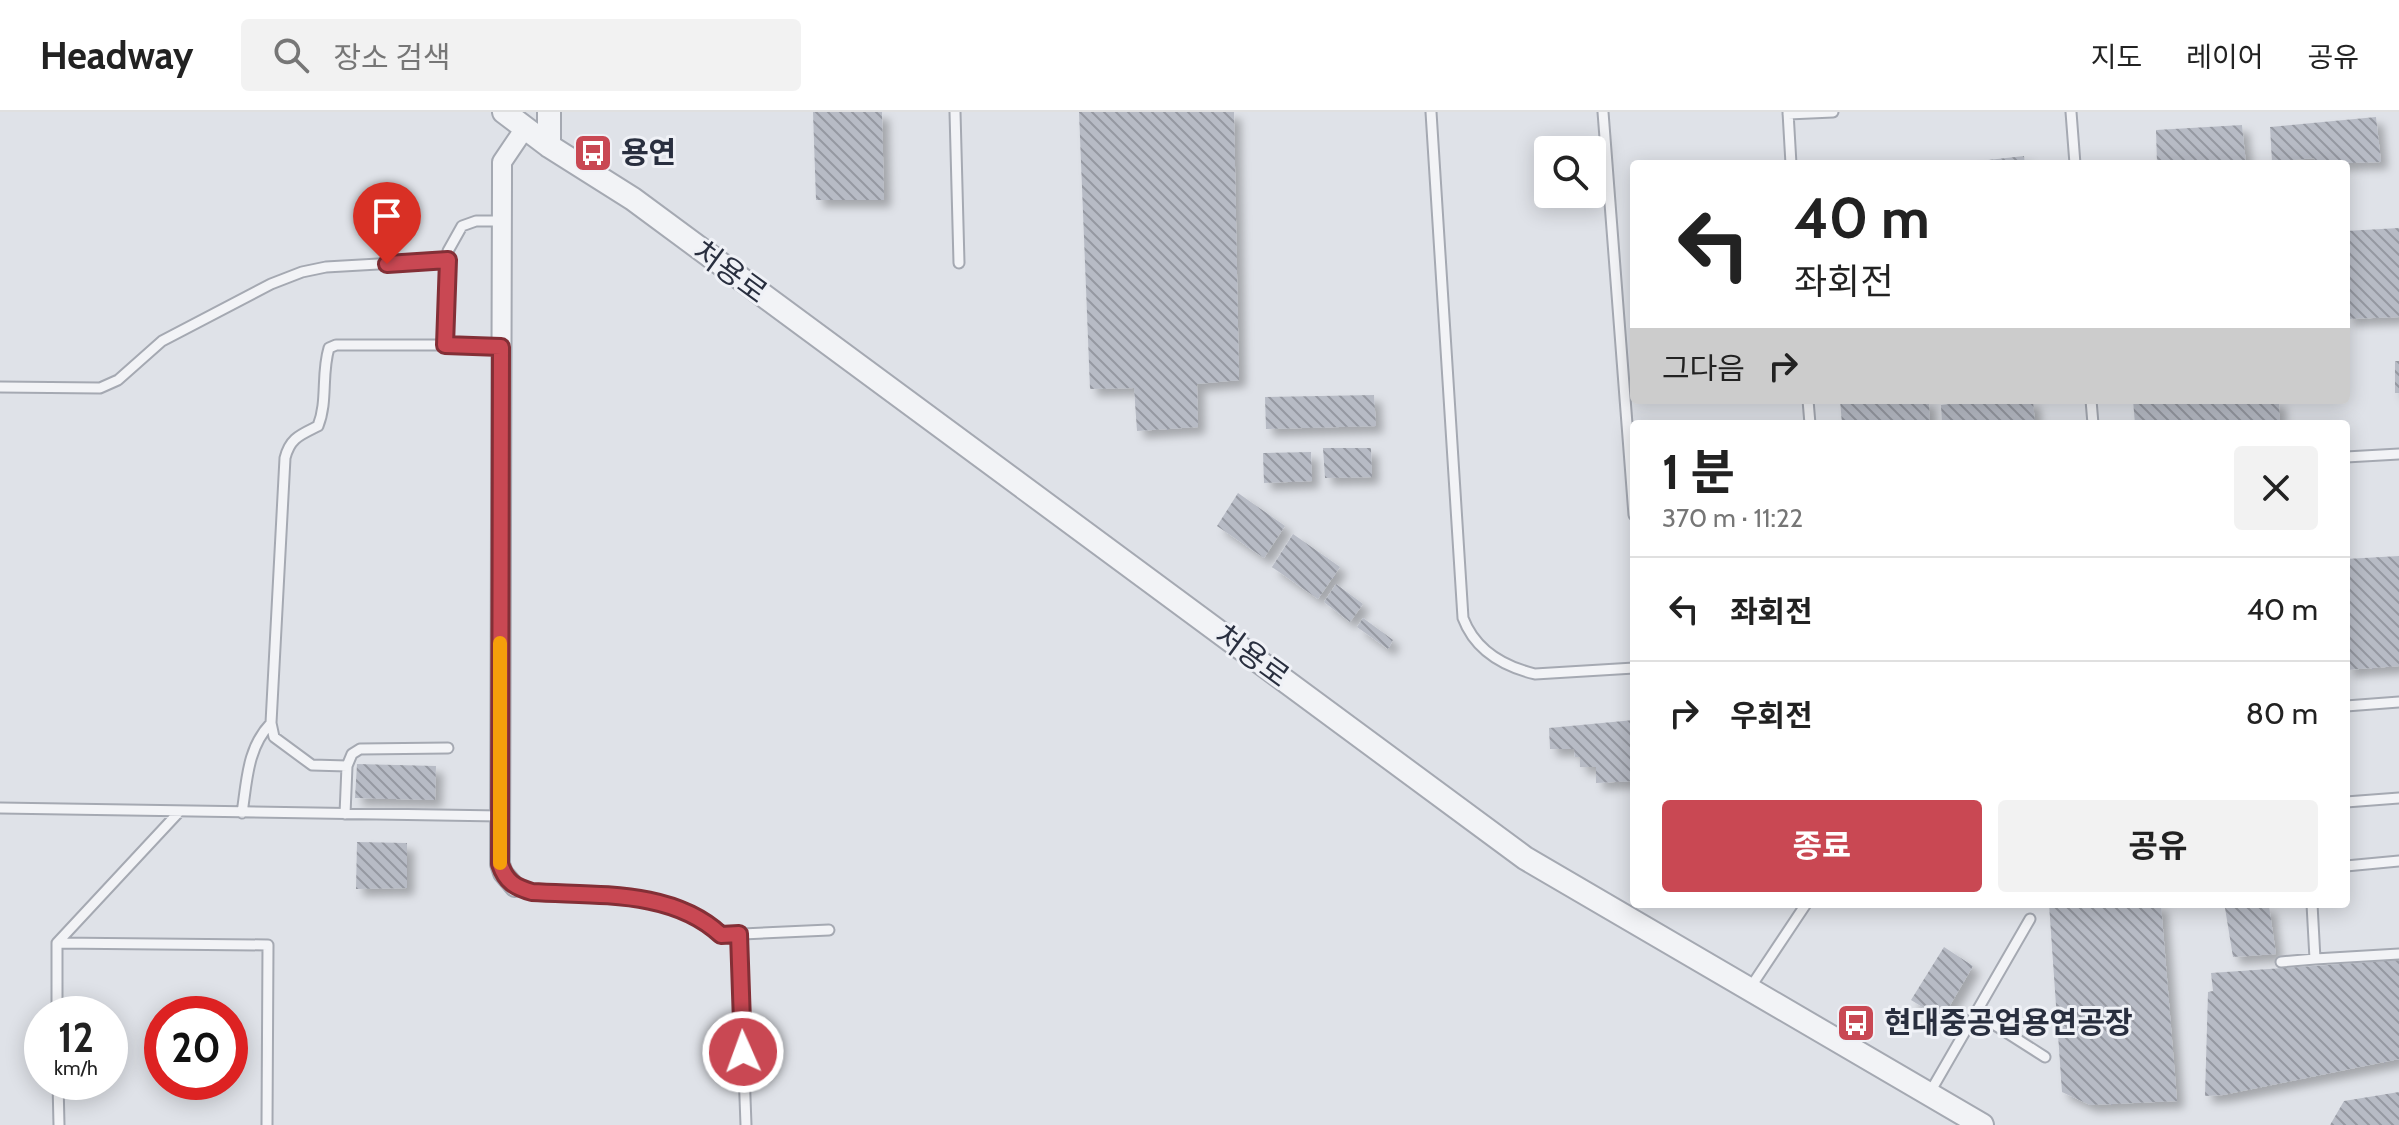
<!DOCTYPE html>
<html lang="ko">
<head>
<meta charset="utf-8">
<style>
  :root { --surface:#fff; --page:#f2f2f2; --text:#222; --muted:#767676; --line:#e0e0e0; --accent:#c94853 }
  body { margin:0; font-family:Cabin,"Noto Sans KR",sans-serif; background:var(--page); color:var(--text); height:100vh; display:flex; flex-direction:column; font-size:30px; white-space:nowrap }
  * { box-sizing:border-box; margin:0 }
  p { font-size:26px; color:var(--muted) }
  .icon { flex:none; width:44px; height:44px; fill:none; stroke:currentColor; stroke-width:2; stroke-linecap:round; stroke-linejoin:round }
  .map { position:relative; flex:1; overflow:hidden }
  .details { position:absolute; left:1630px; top:308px; width:720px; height:488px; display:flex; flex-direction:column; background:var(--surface); border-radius:8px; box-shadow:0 4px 20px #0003 }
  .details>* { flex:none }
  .hud { position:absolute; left:1630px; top:48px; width:720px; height:244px; border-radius:8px; box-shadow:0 4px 20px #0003; background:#fff; color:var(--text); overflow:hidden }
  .tools { position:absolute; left:1534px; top:24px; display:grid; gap:16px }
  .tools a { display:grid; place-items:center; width:72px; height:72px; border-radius:8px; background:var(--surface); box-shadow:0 4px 20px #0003; font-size:40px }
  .speed { position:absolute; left:24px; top:884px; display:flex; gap:16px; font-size:40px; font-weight:700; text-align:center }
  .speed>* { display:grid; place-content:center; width:104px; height:104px; border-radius:50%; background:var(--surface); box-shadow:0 4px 20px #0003; line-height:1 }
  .speed small { font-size:20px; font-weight:400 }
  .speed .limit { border:12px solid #d22; background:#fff; color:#111 }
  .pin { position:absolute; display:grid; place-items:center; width:68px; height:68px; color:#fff; margin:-82px -34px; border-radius:50% 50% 50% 0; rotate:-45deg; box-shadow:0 0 8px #0007 }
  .pin .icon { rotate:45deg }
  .me { position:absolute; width:88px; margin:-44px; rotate:358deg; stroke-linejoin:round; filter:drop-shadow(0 0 6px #0008) }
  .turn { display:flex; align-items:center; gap:28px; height:168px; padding:0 32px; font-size:36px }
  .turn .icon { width:104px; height:104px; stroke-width:2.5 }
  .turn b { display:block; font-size:56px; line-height:68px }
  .then { display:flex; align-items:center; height:76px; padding:0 32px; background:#0003; gap:16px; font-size:30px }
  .round { display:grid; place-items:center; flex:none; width:84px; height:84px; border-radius:8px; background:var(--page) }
  .summary { display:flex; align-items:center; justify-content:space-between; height:136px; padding:0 32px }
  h1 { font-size:48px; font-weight:700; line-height:60px }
  .cta { display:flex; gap:16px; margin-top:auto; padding:16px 32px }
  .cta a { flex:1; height:92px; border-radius:8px; background:var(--accent); color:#fff; font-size:32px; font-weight:700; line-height:92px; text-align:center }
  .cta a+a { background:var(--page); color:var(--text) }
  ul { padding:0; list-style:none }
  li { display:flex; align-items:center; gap:24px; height:104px; padding:0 32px; border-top:2px solid var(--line) }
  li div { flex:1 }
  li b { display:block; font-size:30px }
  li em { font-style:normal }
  header { display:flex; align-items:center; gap:48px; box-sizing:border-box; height:112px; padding:0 40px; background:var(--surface); border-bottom:2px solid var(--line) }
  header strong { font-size:38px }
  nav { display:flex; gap:44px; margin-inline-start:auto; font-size:28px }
  .search { width:560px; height:72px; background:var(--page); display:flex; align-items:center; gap:20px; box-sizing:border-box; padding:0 28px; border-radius:8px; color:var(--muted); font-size:30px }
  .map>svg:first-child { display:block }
  .building { fill:url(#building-back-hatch); filter:url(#shadow) }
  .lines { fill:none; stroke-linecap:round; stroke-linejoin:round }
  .service-casing { stroke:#a5a9b2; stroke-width:13 }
  .minor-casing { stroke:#a5a9b2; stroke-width:22 }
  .tertiary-casing { stroke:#a5a9b2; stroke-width:26 }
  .service { stroke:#f2f3f6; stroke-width:9 }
  .minor { stroke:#f2f3f6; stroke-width:18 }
  .tertiary { stroke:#f2f3f6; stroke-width:22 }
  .route-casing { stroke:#832f36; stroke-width:20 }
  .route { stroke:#c94853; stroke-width:14 }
  .slow { stroke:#f59e0b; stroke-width:14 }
  .labels { text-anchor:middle; stroke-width:6; stroke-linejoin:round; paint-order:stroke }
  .poi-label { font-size:30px; font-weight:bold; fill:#292f3f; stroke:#eff1f6; text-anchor:start }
  .street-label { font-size:30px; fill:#292f3f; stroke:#eff1f6 }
</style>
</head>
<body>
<header>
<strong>Headway</strong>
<div class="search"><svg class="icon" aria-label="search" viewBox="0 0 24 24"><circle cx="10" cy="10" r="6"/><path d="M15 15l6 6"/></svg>장소 검색</div>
<nav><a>지도</a><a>레이어</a><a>공유</a></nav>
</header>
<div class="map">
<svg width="2399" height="1013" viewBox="0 0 2399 1013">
  <defs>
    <pattern id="building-back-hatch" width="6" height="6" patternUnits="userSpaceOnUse" patternTransform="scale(2)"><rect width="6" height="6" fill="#b7bbc5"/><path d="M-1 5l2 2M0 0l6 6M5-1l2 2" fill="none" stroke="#9598a1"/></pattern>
    <filter id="shadow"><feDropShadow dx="7" dy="7" stdDeviation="4" flood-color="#0004"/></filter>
  </defs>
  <rect width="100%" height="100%" fill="#dfe2e8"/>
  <path class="building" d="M 813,0 L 882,0 L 884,88 L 816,88 Z
    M 1079,0 L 1234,0 L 1239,268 L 1197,272 L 1198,315 L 1137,319 L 1134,276 L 1090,277 Z
    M 2376,5 L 2381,50 L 2316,52 L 2314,46 L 2272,50 L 2270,15 Z
    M 2242,13 L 2246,52 L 2157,52 L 2156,18 Z
    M 2024,44 L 2025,52 L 1970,52 L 1970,50 Z
    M 2399,116 L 2399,205 L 2346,207 L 2346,119 Z
    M 2395,249 L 2399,249 L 2399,281 L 2395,281 Z
    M 1374,283 L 1376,314 L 1266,317 L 1265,285 Z
    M 1840,288 L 1929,288 L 1930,312 L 1842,312 Z
    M 1984,288 L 2033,288 L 2035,312 L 1942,312 L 1941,293 Z
    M 2133,288 L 2279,288 L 2280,312 L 2135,312 Z
    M 1323,336 L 1371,336 L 1372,365 L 1325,366 Z
    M 1311,340 L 1312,369 L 1264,371 L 1263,341 Z
    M 1238,381 L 1285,414 L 1264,446 L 1217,414 Z
    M 1293,422 L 1340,455 L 1318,487 L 1272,455 Z
    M 2399,444 L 2399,554 L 2346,558 L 2346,447 Z
    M 1336,472 L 1363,492 L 1350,510 L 1324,490 Z
    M 1363,506 L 1393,528 L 1388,537 L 1357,515 Z
    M 1634,608 L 1634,669 L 1596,671 L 1596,655 L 1580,655 L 1580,645 L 1575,645 L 1574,637 L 1550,637 L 1549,616 Z
    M 357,652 L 436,654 L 435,688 L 355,686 Z
    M 357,730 L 407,731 L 407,776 L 356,777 Z
    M 2049,792 L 2161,792 L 2177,989 L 2090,993 L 2062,980 Z
    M 2269,794 L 2276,842 L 2233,845 L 2225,796 Z
    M 1944,835 L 1973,854 L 1942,907 L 1911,888 Z
    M 2399,848 L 2399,947 L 2223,983 L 2205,984 L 2208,880 L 2213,879 L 2211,861 Z
    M 2399,980 L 2399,1013 L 2330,1013 L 2344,989 Z"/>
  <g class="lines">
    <defs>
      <path id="service" d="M 955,0 L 959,151
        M 1431,0 L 1463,506 C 1475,538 1502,554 1535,562 L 1634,556
        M 1603,0 L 1634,403
        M 1788,0 L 1791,52
        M 2071,0 L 2075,52
        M 1788,2 L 1833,0
        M 501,235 L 445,233 L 448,139 L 462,114 L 476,109 L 502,109
        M 0,275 L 100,276 L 118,268 L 162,229 L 271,172 L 302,160 L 326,155 L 448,148
        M 1808,288 L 1810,312
        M 2091,288 L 2093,312
        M 2346,345 L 2399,342
        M 2346,594 L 2399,590
        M 271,611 L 274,625 L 312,653 L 347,654 L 345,702
        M 347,654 L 352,642 L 360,637 L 448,636
        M 2346,690 L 2399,686
        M 0,696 L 500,704
        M 242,701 C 247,669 247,636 271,611 L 285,346 C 290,326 300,323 318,314 C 328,289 321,262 329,236 L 336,233 L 445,233
        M 2346,754 L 2399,749
        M 515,775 L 532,780 C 595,784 672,777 721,823 L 829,818
        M 739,822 L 746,1013
        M 57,831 L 179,700
        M 2315,847 L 2399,842
        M 2281,850 L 2315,847 L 2312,792
        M 1750,876 L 1806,792
        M 1976,901 L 2045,945
        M 57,902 L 57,831 L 268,833 L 267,1013
        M 58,970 L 59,1013
        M 1929,982 L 2030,807"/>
      <path id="minor" d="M 515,775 L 503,761 L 500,752 L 502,70 L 502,50 L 525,16"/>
      <path id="tertiary" d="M 504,0 L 549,34 L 633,87 L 1525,746 L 1982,1013
        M 549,0 L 549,34"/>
    </defs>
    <use href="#service" class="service-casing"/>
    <use href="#minor" class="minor-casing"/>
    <use href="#tertiary" class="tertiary-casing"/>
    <use href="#service" class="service"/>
    <use href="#minor" class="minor"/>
    <use href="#tertiary" class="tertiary"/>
  </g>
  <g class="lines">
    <defs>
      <path id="route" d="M 387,152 L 448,148 L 445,233 L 501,235 L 500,752 C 506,770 515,775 532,780 C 595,784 672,777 721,823 L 739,822 L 743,940"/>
    </defs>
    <use href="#route" class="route-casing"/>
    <use href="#route" class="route"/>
    <path class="slow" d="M 500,751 L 500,531"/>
  </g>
  <defs>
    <symbol id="bus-square" viewBox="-11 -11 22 22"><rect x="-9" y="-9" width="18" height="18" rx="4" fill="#c94853" stroke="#eff1f6"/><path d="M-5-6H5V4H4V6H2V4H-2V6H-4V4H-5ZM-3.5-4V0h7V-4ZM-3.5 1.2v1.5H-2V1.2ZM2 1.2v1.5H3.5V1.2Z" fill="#fff"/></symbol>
  </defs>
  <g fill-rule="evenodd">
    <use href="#bus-square" x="571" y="19" width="44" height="44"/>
    <use href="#bus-square" x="1834" y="889" width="44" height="44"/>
  </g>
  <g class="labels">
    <g class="poi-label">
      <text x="621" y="51">용연</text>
      <text x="1884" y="921">현대중공업용연공장</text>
    </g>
    <g class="street-label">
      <text transform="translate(730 160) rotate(36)" y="10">처용로</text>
      <text transform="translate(1252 544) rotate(36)" y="10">처용로</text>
    </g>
  </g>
</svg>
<div class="tools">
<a><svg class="icon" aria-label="search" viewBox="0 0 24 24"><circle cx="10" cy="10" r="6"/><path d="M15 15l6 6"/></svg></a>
</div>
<div class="speed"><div>12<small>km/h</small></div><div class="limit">20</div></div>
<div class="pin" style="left:387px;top:152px;background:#d93025"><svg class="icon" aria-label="arrive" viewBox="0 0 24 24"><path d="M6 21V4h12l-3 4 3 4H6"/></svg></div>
<svg class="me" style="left:743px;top:940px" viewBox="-20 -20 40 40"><circle r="17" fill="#c94853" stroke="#fff" stroke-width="3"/><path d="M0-11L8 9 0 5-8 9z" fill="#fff"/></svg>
<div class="hud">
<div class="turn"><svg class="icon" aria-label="left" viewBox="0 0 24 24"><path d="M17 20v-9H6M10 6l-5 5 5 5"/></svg><div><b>40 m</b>좌회전</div></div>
<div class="then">그다음<svg class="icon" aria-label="right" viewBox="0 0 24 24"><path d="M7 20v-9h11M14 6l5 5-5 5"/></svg></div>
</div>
<section class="details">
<div class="summary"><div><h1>1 분</h1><p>370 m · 11:22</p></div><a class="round"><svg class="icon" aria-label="close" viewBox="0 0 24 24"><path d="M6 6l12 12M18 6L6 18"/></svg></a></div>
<ul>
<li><svg class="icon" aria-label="left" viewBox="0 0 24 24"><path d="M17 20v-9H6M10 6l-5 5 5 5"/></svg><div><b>좌회전</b></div><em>40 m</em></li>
<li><svg class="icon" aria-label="right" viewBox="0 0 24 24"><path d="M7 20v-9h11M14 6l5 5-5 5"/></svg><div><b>우회전</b></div><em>80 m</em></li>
</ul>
<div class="cta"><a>종료</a><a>공유</a></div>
</section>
</div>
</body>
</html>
